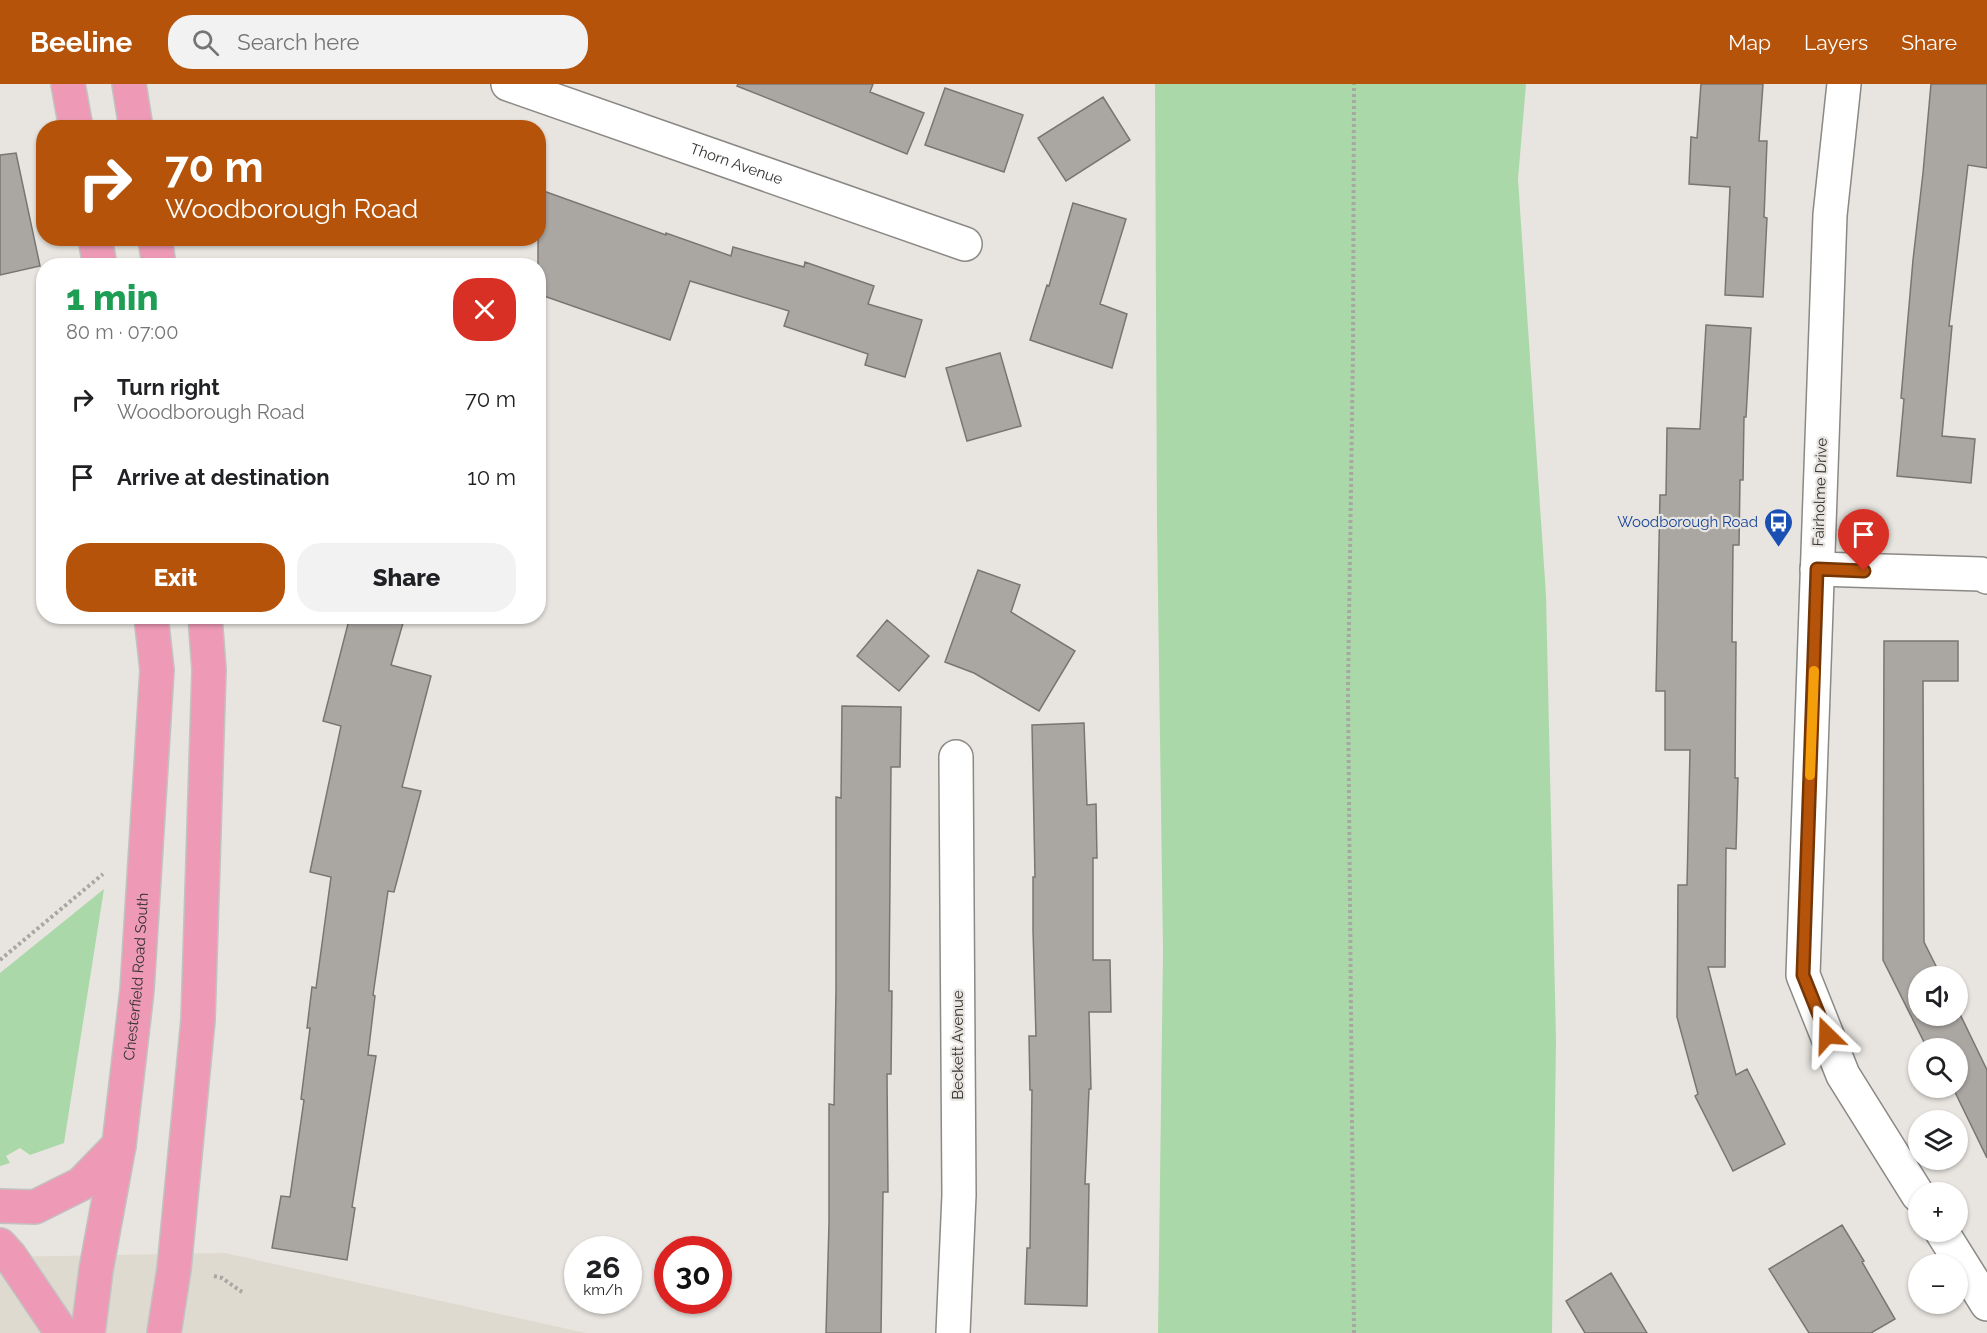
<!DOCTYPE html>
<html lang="en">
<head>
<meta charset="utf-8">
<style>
  :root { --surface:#fff; --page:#f2f2f2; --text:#202124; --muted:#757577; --accent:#b45309 }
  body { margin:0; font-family:Raleway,sans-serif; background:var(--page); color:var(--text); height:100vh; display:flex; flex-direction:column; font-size:22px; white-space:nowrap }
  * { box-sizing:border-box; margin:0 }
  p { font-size:20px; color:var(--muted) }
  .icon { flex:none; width:33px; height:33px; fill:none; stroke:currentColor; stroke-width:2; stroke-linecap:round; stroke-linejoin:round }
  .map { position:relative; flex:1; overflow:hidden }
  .sheet { position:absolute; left:36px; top:174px; width:510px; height:366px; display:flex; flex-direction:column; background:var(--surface); border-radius:24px; box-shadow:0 2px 4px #0004 }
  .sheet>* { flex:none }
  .hud { position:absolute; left:36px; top:36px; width:510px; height:126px; border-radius:24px; box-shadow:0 2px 4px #0004; background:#b45309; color:#fff; overflow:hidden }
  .tools { position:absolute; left:1908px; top:882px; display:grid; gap:12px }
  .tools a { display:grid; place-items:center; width:60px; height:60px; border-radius:50%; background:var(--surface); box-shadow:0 2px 4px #0004; font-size:30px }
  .speed { position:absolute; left:564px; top:1152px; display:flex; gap:12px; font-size:30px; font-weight:700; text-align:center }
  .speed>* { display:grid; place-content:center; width:78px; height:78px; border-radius:50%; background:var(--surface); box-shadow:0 2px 4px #0004; line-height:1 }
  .speed small { font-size:15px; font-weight:400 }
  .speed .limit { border:9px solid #d22; background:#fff; color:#111 }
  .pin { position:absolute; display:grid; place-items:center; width:51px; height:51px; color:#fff; margin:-62px -26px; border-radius:50% 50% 50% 0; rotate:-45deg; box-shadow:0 0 6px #0007 }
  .pin .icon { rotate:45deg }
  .me { position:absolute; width:66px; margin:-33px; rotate:338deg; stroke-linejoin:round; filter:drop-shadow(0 0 4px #0008) }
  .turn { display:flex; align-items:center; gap:21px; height:126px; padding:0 30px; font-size:27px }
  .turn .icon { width:78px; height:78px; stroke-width:2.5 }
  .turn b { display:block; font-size:42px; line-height:51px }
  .round { display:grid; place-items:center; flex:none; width:63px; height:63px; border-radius:24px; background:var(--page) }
  .headline { display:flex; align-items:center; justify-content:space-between; height:102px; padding:0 30px }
  h1 { font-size:36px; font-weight:800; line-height:45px; color:#1e9e55 }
  .button { display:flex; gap:12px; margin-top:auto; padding:12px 30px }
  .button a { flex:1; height:69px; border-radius:24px; background:var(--accent); color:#fff; font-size:24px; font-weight:800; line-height:69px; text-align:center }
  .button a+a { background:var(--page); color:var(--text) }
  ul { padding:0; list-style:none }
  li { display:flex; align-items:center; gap:18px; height:78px; padding:0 30px }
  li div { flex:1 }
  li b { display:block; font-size:22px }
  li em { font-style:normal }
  header { display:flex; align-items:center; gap:36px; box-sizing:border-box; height:84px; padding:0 30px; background:var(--accent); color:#fff }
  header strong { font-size:28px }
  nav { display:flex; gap:33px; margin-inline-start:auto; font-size:21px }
  .search { width:420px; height:54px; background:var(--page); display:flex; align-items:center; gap:15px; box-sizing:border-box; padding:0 21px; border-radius:24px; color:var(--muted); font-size:22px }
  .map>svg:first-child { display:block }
  .built { fill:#dfdacf }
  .green { fill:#aad8a9 }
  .building { fill:#aaa7a3; stroke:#797672; stroke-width:1.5 }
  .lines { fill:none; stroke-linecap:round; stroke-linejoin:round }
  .minor-casing { stroke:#8b8985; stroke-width:36 }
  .major-casing { stroke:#c2c2c1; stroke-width:36 }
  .path { stroke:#a9a7a3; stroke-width:4; stroke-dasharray:3 3; stroke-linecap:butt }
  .minor { stroke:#fff; stroke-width:33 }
  .major { stroke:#ee9ab7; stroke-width:33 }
  .route-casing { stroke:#753606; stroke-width:15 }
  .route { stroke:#b45309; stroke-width:10 }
  .slow { stroke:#f59e0b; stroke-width:10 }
  .labels { text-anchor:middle; stroke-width:4.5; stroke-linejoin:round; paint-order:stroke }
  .street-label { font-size:15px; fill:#333230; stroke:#e8e5e0 }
  .transit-label { font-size:15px; fill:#164399; stroke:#e8e5e0; text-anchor:end }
</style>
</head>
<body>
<header>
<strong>Beeline</strong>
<div class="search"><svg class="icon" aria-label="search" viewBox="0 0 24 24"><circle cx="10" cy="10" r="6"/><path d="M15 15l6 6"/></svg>Search here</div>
<nav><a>Map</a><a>Layers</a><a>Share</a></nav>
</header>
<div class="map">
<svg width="1987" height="1249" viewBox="0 0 1987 1249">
  <rect width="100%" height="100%" fill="#e8e5e0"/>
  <path class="built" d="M 225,1169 L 586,1249 L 0,1249 L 0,1173 Z"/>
  <path class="green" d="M 1155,0 L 1526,0 L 1518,95 L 1546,511 L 1556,956 L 1552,1249 L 1158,1249 L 1163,867 L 1157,440 Z
    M 104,805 L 64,1059 L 30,1071 L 20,1064 L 6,1072 L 10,1079 L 0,1082 L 0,889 Z"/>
  <path class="building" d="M 738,0 L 873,0 L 870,8 L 924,29 L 907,70 L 737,2 Z
    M 1701,0 L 1763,0 L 1759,57 L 1767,57 L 1764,133 L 1767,134 L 1763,213 L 1725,211 L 1730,103 L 1689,100 L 1691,53 L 1697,54 Z
    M 1931,0 L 1987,0 L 1987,84 L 1968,81 L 1949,242 L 1952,242 L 1942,352 L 1975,355 L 1971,399 L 1897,392 L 1904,315 L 1901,314 L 1913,176 L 1923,89 Z
    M 945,4 L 1023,31 L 1004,88 L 925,61 Z
    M 1103,13 L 1130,56 L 1066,97 L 1038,54 Z
    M 16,69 L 40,182 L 0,191 L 0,71 Z
    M 538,105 L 666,151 L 666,149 L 731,172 L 733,163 L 804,183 L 805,178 L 874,202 L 868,220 L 922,236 L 905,293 L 865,281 L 868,270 L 784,242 L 789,227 L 690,197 L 670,256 L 538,210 Z
    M 1073,119 L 1126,135 L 1100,220 L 1127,230 L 1112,284 L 1030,256 L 1047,201 L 1049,202 Z
    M 1706,241 L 1751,244 L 1746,333 L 1744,333 L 1743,396 L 1740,396 L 1739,461 L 1733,461 L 1732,558 L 1736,558 L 1735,694 L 1738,694 L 1736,765 L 1726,764 L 1725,883 L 1708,883 L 1736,991 L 1747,985 L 1785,1060 L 1733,1087 L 1695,1012 L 1698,1010 L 1677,933 L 1678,801 L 1687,801 L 1690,666 L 1665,666 L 1665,607 L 1656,607 L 1660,411 L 1666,411 L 1667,344 L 1700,345 Z
    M 1000,269 L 1021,342 L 967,357 L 946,284 Z
    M 978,486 L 1020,501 L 1011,528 L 1075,567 L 1039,627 L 974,589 L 945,578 Z
    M 350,532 L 405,532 L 391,581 L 431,592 L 402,703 L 421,707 L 394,808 L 388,807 L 373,911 L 375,912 L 368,971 L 376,972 L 352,1123 L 355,1124 L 347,1176 L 272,1164 L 281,1112 L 290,1113 L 304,1016 L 301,1015 L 310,944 L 307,944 L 312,903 L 316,904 L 331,793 L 310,788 L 341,642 L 323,637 Z
    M 887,536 L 929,572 L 899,607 L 857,572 Z
    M 1884,557 L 1958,557 L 1958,597 L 1923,597 L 1924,858 L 1941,892 L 1918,892 L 1918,932 L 1958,932 L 1958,926 L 1987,986 L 1987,1074 L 1953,1004 L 1958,1004 L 1958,964 L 1927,964 L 1883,876 Z
    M 842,622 L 901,623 L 900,683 L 891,683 L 889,907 L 892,907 L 891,990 L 887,990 L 888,1108 L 883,1108 L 881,1249 L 826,1249 L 829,1139 L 829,1020 L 834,1021 L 836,906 L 836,713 L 841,714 Z
    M 1084,639 L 1087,721 L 1096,720 L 1097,774 L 1093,774 L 1093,876 L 1110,876 L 1111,928 L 1089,928 L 1091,1005 L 1089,1005 L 1085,1100 L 1089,1100 L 1087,1222 L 1025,1220 L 1027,1164 L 1030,1164 L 1032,1006 L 1030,1006 L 1029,952 L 1036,952 L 1033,846 L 1033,793 L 1035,793 L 1032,641 Z
    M 1842,1141 L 1864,1177 L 1862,1178 L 1895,1235 L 1871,1249 L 1809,1249 L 1769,1185 Z
    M 1611,1189 L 1647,1249 L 1585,1249 L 1566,1217 Z"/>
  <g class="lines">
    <defs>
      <g id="minor">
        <path id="s1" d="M 508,0 L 965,160"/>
        <path d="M 1844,0 L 1830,131 L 1803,891 L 1843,991 L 1918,1111"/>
        <path d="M 1817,485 L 1981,490 L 1987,493"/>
        <path d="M 1942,1148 L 1987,1220"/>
        <path d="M 953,1249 L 959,1111 L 956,673"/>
      </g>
      <g id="major">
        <path d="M 68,0 L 76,44"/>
        <path d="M 129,0 L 136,44"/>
        <path d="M 95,154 L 100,182"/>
        <path d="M 155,154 L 159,182"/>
        <path d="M 0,1122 L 35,1123 L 81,1100 L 119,1061"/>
        <path d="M 0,1161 L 10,1172 L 62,1249"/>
        <path id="s2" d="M 88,1249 L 96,1186 L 119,1061 L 137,906 L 157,586 L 151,532"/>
        <path d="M 164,1249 L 174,1185 L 198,936 L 209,586 L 205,532"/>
      </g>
    </defs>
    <use href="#minor" class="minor-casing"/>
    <use href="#major" class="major-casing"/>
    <path class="path" d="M 0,876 L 103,790
      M 214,1192 L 222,1194 L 242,1208
      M 1354,1249 L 1348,606 L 1353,269 L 1354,0"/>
    <use href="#minor" class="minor"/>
    <use href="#major" class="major"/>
  </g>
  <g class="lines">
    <defs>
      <path id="route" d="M 1827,951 L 1803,891 L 1817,485 L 1864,487"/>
    </defs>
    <use href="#route" class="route-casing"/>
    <use href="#route" class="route"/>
    <path class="slow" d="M 1810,691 L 1814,587"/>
  </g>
  <defs>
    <symbol id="bus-pin" viewBox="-11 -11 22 30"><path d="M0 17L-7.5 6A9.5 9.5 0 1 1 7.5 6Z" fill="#1a4fb4" stroke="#e8e5e0"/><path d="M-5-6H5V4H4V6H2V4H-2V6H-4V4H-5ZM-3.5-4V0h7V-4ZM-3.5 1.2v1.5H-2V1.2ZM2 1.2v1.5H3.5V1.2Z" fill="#fff"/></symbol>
  </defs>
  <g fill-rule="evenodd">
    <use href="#bus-pin" x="1762" y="422" width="33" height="45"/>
  </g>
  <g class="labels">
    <g class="street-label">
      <text dy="5" stroke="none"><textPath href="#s1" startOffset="242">Thorn Avenue</textPath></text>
      <text transform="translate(1820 408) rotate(-88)" y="5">Fairholme Drive</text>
      <text dy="5" stroke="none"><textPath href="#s2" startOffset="360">Chesterfield Road South</textPath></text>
      <text transform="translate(958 961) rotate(-90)" y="5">Beckett Avenue</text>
    </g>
    <g class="transit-label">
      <text x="1758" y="443">Woodborough Road</text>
    </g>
  </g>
</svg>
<div class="tools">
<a><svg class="icon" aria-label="sound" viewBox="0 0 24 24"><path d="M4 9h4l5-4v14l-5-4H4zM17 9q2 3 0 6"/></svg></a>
<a><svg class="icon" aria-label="search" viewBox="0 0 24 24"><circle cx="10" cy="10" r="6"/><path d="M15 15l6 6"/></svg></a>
<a><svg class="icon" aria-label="layers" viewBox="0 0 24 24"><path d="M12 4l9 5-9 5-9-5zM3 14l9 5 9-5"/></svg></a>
<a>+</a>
<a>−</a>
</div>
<div class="speed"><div>26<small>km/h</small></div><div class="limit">30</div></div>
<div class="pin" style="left:1864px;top:487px;background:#d93025"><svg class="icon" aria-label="arrive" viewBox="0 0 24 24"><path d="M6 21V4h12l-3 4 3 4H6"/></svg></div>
<svg class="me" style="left:1827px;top:951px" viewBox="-20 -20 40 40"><path d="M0-17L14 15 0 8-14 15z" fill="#b45309" stroke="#fff" stroke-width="4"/></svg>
<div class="hud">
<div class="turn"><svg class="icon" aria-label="right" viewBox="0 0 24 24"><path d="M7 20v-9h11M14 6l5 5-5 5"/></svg><div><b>70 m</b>Woodborough Road</div></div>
</div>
<section class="sheet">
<div class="headline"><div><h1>1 min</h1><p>80 m · 07:00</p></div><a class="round" style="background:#d93025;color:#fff"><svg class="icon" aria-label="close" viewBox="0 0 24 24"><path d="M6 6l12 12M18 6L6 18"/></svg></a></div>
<ul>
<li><svg class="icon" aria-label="right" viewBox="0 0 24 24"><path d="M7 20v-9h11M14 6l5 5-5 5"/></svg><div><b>Turn right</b><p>Woodborough Road</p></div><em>70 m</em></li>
<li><svg class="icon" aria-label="arrive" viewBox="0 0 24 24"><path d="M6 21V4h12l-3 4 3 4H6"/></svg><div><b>Arrive at destination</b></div><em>10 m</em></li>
</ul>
<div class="button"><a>Exit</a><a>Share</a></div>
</section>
</div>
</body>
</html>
